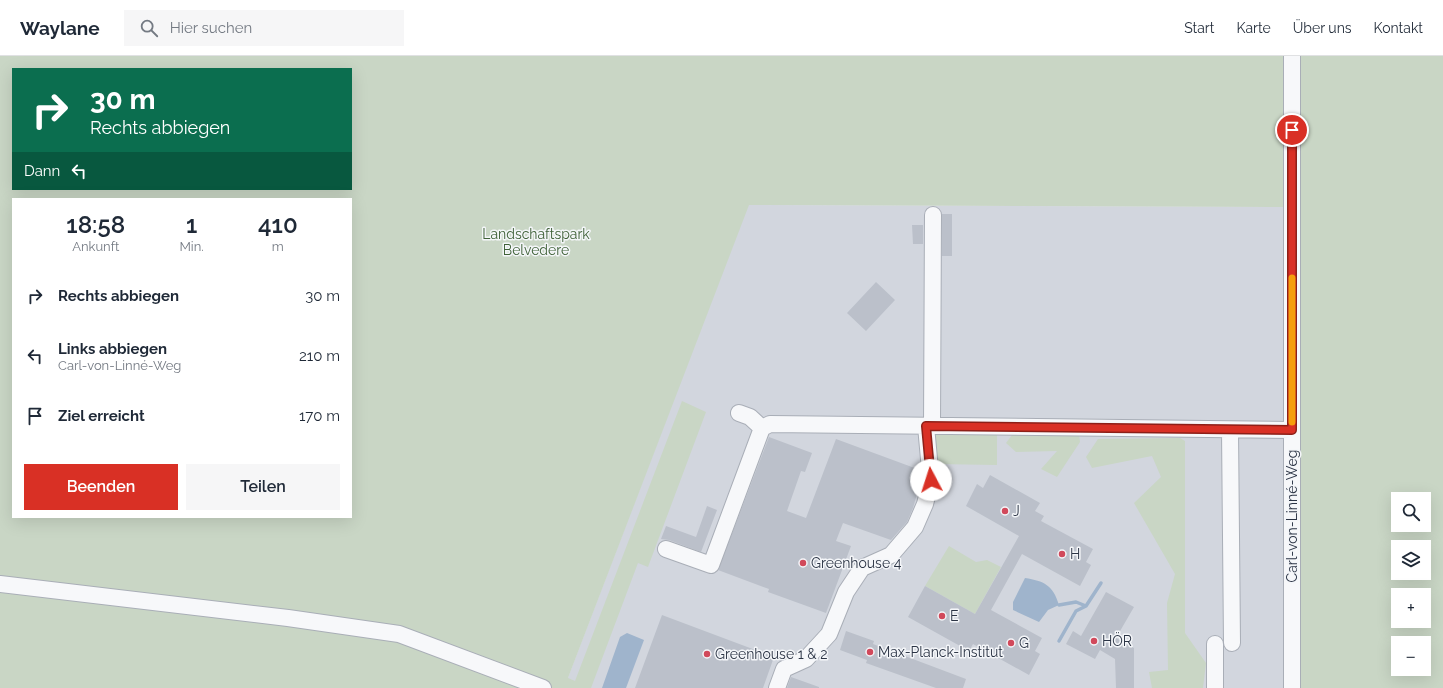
<!DOCTYPE html>
<html lang="de">
<head>
<meta charset="utf-8">
<style>
  :root { --surface:#fff; --page:#f6f6f7; --text:#1f2937; --muted:#747a83; --line:#e0e1e3; --accent:#d93025 }
  body { margin:0; font-family:Raleway,sans-serif; background:var(--page); color:var(--text); height:100vh; display:flex; flex-direction:column; font-size:15px; white-space:nowrap }
  * { box-sizing:border-box; margin:0 }
  p { font-size:13px; color:var(--muted) }
  .icon { flex:none; width:22px; height:22px; fill:none; stroke:currentColor; stroke-width:2; stroke-linecap:round; stroke-linejoin:round }
  .map { position:relative; flex:1; overflow:hidden }
  .sheet { position:absolute; left:12px; top:142px; width:340px; height:320px; display:flex; flex-direction:column; background:var(--surface); border-radius:0px; box-shadow:0 4px 16px #0002 }
  .sheet>* { flex:none }
  .hud { position:absolute; left:12px; top:12px; width:340px; height:122px; border-radius:0px; box-shadow:0 4px 16px #0002; background:#0b6e4f; color:#fff; overflow:hidden }
  .buttons { position:absolute; left:1391px; top:436px; display:grid; gap:8px }
  .buttons a { display:grid; place-items:center; width:40px; height:40px; border-radius:0px; background:var(--surface); box-shadow:0 4px 16px #0002; font-size:20px }
  .pin { position:absolute; display:grid; place-items:center; width:34px; height:34px; color:#fff; margin:-17px; border:2px solid #fff; border-radius:50%; box-shadow:0 1px 4px #0007 }
  .me { position:absolute; width:44px; margin:-22px; rotate:355deg; stroke-linejoin:round; filter:drop-shadow(0 0 3px #0008) }
  .turn { display:flex; align-items:center; gap:14px; height:84px; padding:0 12px; font-size:18px }
  .turn .icon { width:52px; height:52px; stroke-width:2.5 }
  .turn b { display:block; font-size:28px; line-height:34px }
  .then { display:flex; align-items:center; height:38px; padding:0 12px; background:#0003; gap:8px; font-size:15px }
  .eta { display:flex; justify-content:space-evenly; align-items:center; height:68px; text-align:center }
  .eta b { font-size:24px; font-weight:600; line-height:28px }
  .cta { display:flex; gap:8px; margin-top:auto; padding:8px 12px }
  .cta a { flex:1; height:46px; border-radius:0px; background:var(--accent); color:#fff; font-size:16px; font-weight:600; line-height:46px; text-align:center }
  .cta a+a { background:var(--page); color:var(--text) }
  ul { padding:0; list-style:none }
  li { display:flex; align-items:center; gap:12px; height:60px; padding:0 12px }
  li div { flex:1 }
  li b { display:block; font-size:15px }
  li em { font-style:normal }
  header { display:flex; align-items:center; gap:24px; box-sizing:border-box; height:56px; padding:0 20px; background:var(--surface); border-bottom:1px solid var(--line) }
  header strong { font-size:19px }
  nav { display:flex; gap:22px; margin-inline-start:auto; font-size:14px }
  .search { width:280px; height:36px; background:var(--page); display:flex; align-items:center; gap:10px; box-sizing:border-box; padding:0 14px; border-radius:0px; color:var(--muted); font-size:15px }
  .map>svg:first-child { display:block }
  .built { fill:#d2d6de }
  .green { fill:#c9d6c5; fill-rule:evenodd }
  .water { fill:#9fb4cc }
  .lines { fill:none; stroke-linecap:round; stroke-linejoin:round }
  .stream { stroke:#9fb4cc; stroke-width:3.5 }
  .building { fill:#bbc0ca }
  .minor-casing { stroke:#a9aeb7; stroke-width:18 }
  .minor { stroke:#f7f8fa; stroke-width:16 }
  .route-casing { stroke:#8d1f18; stroke-width:10 }
  .route { stroke:#d93025; stroke-width:7 }
  .slow { stroke:#f59e0b; stroke-width:7 }
  .poi-dot { fill:#d1495b; stroke:#f4f6f9; stroke-width:1.5 }
  .labels { text-anchor:middle; stroke-width:3; stroke-linejoin:round; paint-order:stroke }
  .park-label { font-size:14px; fill:#3f6138; stroke:#f4f6f9 }
  .poi-label { font-size:14px; fill:#2b3445; stroke:#f4f6f9; text-anchor:start }
  .street-label { font-size:14px; fill:#2b3445; stroke:#f4f6f9 }
</style>
</head>
<body>
<header>
<strong>Waylane</strong>
<div class="search"><svg class="icon" aria-label="search" viewBox="0 0 24 24"><circle cx="10" cy="10" r="6"/><path d="M15 15l6 6"/></svg>Hier suchen</div>
<nav><a>Start</a><a>Karte</a><a>Über uns</a><a>Kontakt</a></nav>
</header>
<div class="map">
<svg width="1443" height="632" viewBox="0 0 1443 632">
  <rect width="100%" height="100%" fill="#e4e7ec"/>
  <path class="built" d="M 748,149 L 1286,151 L 1285,632 L 564,632 Z"/>
  <path class="green" d="M 0,0 L 1443,0 L 1443,632 L 1300,632 L 1297,151 L 749,149 L 568,622 L 575,625 L 682,345 L 706,356 L 648,511 L 638,507 L 591,632 L 0,632 ZM 13,13 L 351,13 L 351,133 L 13,133 ZM 13,143 L 351,143 L 351,461 L 13,461 ZM 1398,443 L 1424,443 L 1424,469 L 1398,469 ZM 1398,491 L 1424,491 L 1424,517 L 1398,517 ZM 1398,539 L 1424,539 L 1424,565 L 1398,565 ZM 1398,587 L 1424,587 L 1424,613 L 1398,613 Z
    M 934,376 L 997,377 L 997,409 L 934,408 Z
    M 1079,378 L 1080,386 L 1057,421 L 1041,413 L 1057,395 L 1016,396 L 1006,387 L 1012,379 Z
    M 1180,382 L 1185,385 L 1185,577 L 1206,607 L 1203,632 L 1152,632 L 1149,616 L 1168,614 L 1167,547 L 1175,518 L 1134,447 L 1161,421 L 1152,400 L 1092,412 L 1086,401 L 1098,383 Z
    M 949,490 L 976,506 L 987,504 L 1001,511 L 975,558 L 925,530 Z"/>
  <path class="water" d="M 1025,522 C 1044,525 1053,529 1059,549 L 1048,554 L 1039,566 L 1013,554 L 1013,546 Z
    M 627,577 L 644,584 L 626,632 L 602,632 L 620,581 Z"/>
  <g class="lines">
    <path class="stream" d="M 1059,549 L 1076,546 L 1086,550 L 1101,527
      M 1059,585 L 1076,555 L 1086,550"/>
  </g>
  <path class="building" d="M 942,158 L 952,158 L 952,200 L 942,200 Z
    M 912,169 L 923,169 L 923,188 L 913,188 Z
    M 876,226 L 895,244 L 866,275 L 847,257 Z
    M 769,381 L 812,397 L 805,416 L 801,415 L 787,455 L 806,462 L 836,383 L 920,414 L 921,424 L 913,452 L 907,466 L 891,484 L 843,467 L 836,485 L 851,490 L 826,557 L 768,536 L 769,533 L 718,514 Z
    M 990,419 L 1040,447 L 1035,455 L 1044,460 L 1041,465 L 1093,493 L 1086,506 L 1091,509 L 1080,530 L 1022,498 L 991,554 L 1042,582 L 1035,595 L 1040,598 L 1029,619 L 973,588 L 969,595 L 908,561 L 925,530 L 975,558 L 1019,480 L 966,450 L 977,428 L 983,432 Z
    M 707,450 L 717,454 L 701,496 L 669,484 L 661,483 L 666,470 L 696,481 Z
    M 1106,536 L 1134,551 L 1116,582 L 1134,592 L 1134,632 L 1116,632 L 1115,603 L 1100,594 L 1095,603 L 1066,588 L 1073,575 L 1081,580 Z
    M 662,559 L 774,601 L 763,632 L 635,632 Z
    M 846,575 L 874,585 L 873,588 L 966,623 L 963,632 L 936,632 L 866,607 L 867,604 L 840,594 Z
    M 791,621 L 819,631 L 819,632 L 787,632 Z"/>
  <g class="lines">
    <defs>
      <path id="minor" d="M 739,357 L 750,361 L 762,372
        M 932,370 L 933,159
        M 1230,374 L 1232,587
        M 666,493 L 711,509 L 762,372 L 770,368 L 1292,374
        M 0,528 L 288,562 L 399,578 L 543,632
        M 1215,588 L 1215,632
        M 777,632 L 784,613 L 806,603 L 829,578 L 846,536 L 862,512 L 891,499 L 915,471 L 925,448 L 931,425 L 926,370
        M 1292,632 L 1292,0"/>
    </defs>
    <use href="#minor" class="minor-casing"/>
    <use href="#minor" class="minor"/>
  </g>
  <g class="lines">
    <defs>
      <path id="route" d="M 931,424 L 926,370 L 1292,374 L 1292,74"/>
    </defs>
    <use href="#route" class="route-casing"/>
    <use href="#route" class="route"/>
    <path class="slow" d="M 1292,366 L 1292,222"/>
  </g>
  <g class="poi-dot">
    <circle cx="1005" cy="455" r="4"/>
    <circle cx="1062" cy="498" r="4"/>
    <circle cx="803" cy="507" r="4"/>
    <circle cx="942" cy="560" r="4"/>
    <circle cx="1094" cy="585" r="4"/>
    <circle cx="1011" cy="587" r="4"/>
    <circle cx="870" cy="596" r="4"/>
    <circle cx="707" cy="598" r="4"/>
  </g>
  <g class="labels">
    <g class="park-label">
      <text x="536" y="183">Landschaftspark<tspan x="536" dy="16">Belvedere</tspan></text>
    </g>
    <g class="poi-label">
      <text x="1013" y="460">J</text>
      <text x="1070" y="503">H</text>
      <text x="811" y="512">Greenhouse 4</text>
      <text x="950" y="565">E</text>
      <text x="1102" y="590">HÖR</text>
      <text x="1019" y="592">G</text>
      <text x="878" y="601">Max-Planck-Institut</text>
      <text x="715" y="603">Greenhouse 1 &amp; 2</text>
    </g>
    <g class="street-label">
      <text transform="translate(1292 460) rotate(-90)" y="5">Carl-von-Linné-Weg</text>
    </g>
  </g>
</svg>
<div class="buttons">
<a><svg class="icon" aria-label="search" viewBox="0 0 24 24"><circle cx="10" cy="10" r="6"/><path d="M15 15l6 6"/></svg></a>
<a><svg class="icon" aria-label="layers" viewBox="0 0 24 24"><path d="M12 4l9 5-9 5-9-5zM3 14l9 5 9-5"/></svg></a>
<a>+</a>
<a>−</a>
</div>
<div class="pin" style="left:1292px;top:74px;background:#d93025"><svg class="icon" aria-label="arrive" viewBox="0 0 24 24"><path d="M6 21V4h12l-3 4 3 4H6"/></svg></div>
<svg class="me" style="left:931px;top:424px" viewBox="-20 -20 40 40"><circle r="19" fill="#fff"/><path d="M0-13L10 11 0 6-10 11z" fill="#d93025"/></svg>
<div class="hud">
<div class="turn"><svg class="icon" aria-label="right" viewBox="0 0 24 24"><path d="M7 20v-9h11M14 6l5 5-5 5"/></svg><div><b>30 m</b>Rechts abbiegen</div></div>
<div class="then">Dann<svg class="icon" aria-label="left" viewBox="0 0 24 24"><path d="M17 20v-9H6M10 6l-5 5 5 5"/></svg></div>
</div>
<section class="sheet">
<div class="eta">
<div><b>18:58</b><p>Ankunft</p></div>
<div><b>1</b><p>Min.</p></div>
<div><b>410</b><p>m</p></div>
</div>
<ul>
<li><svg class="icon" aria-label="right" viewBox="0 0 24 24"><path d="M7 20v-9h11M14 6l5 5-5 5"/></svg><div><b>Rechts abbiegen</b></div><em>30 m</em></li>
<li><svg class="icon" aria-label="left" viewBox="0 0 24 24"><path d="M17 20v-9H6M10 6l-5 5 5 5"/></svg><div><b>Links abbiegen</b><p>Carl-von-Linné-Weg</p></div><em>210 m</em></li>
<li><svg class="icon" aria-label="arrive" viewBox="0 0 24 24"><path d="M6 21V4h12l-3 4 3 4H6"/></svg><div><b>Ziel erreicht</b></div><em>170 m</em></li>
</ul>
<div class="cta"><a>Beenden</a><a>Teilen</a></div>
</section>
</div>
</body>
</html>
